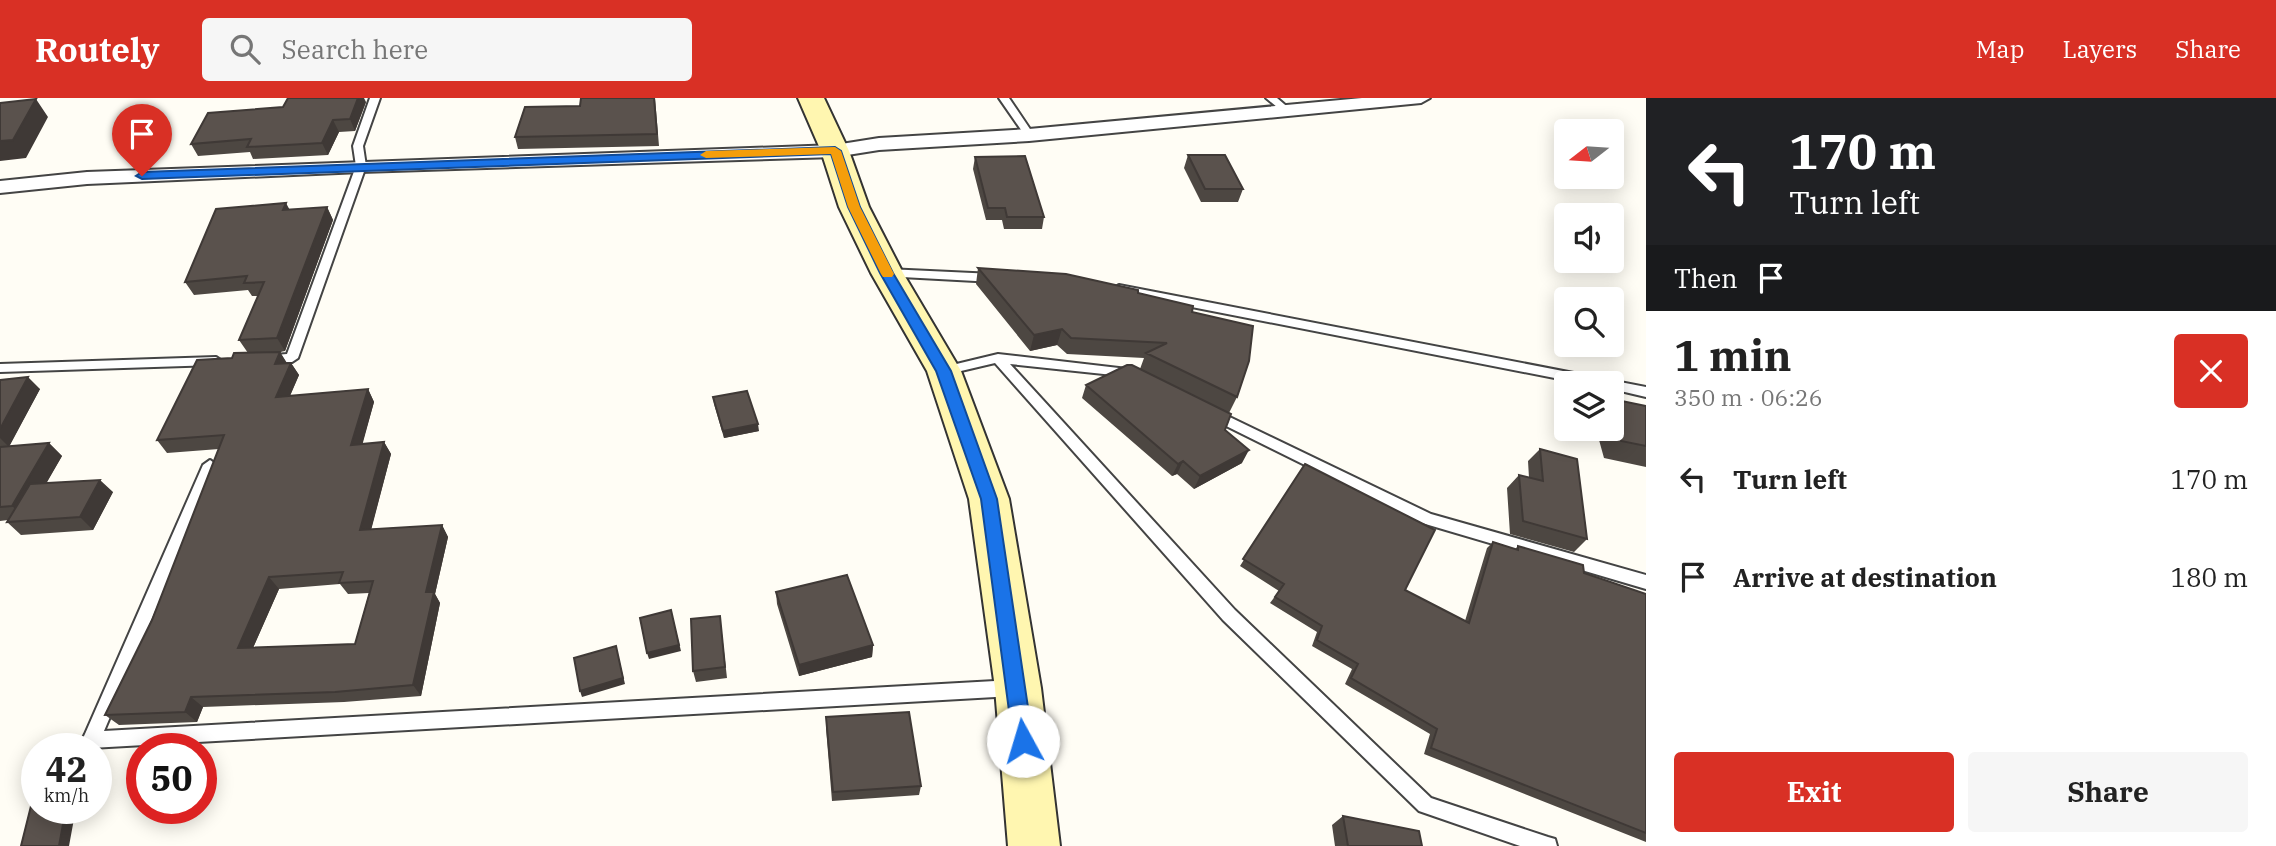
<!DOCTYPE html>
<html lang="en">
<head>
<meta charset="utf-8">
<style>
  :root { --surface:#fff; --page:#f6f6f6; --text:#222; --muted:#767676; --accent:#d93025 }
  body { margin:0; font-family:"IBM Plex Serif",serif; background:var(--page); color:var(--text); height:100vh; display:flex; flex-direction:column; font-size:26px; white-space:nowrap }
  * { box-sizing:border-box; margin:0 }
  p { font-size:23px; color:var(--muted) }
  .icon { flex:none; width:38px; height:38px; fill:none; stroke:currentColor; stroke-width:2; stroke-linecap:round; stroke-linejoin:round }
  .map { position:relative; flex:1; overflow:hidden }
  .details { display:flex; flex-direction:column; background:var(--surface); width:630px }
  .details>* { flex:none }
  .top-card { background:#202124; color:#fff; overflow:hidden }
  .needle { width:46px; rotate:253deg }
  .tools { position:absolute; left:1554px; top:21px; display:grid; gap:14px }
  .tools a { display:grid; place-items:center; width:70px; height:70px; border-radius:7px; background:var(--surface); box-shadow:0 4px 18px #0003; font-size:35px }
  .speed { position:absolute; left:21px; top:635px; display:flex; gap:14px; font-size:35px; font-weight:700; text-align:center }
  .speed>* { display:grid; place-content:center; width:91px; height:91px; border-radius:50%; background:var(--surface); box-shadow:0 4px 18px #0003; line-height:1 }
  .speed small { font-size:18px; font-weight:400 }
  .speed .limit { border:10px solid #d22; background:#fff; color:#111 }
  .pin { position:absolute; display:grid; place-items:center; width:60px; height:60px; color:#fff; margin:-72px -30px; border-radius:50% 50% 50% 0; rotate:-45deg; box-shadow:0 0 7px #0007 }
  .pin .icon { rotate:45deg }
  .me { position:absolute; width:77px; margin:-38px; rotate:354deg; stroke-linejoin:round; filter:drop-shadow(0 0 5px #0008) }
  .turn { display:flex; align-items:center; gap:24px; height:147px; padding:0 28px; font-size:32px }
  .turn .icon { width:91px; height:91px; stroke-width:2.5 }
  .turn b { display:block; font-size:49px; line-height:60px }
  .then { display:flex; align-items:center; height:66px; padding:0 28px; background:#0003; gap:14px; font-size:26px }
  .round { display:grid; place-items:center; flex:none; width:74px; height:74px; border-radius:7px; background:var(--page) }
  .summary { display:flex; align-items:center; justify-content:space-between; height:119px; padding:0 28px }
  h1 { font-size:42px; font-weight:700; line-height:52px }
  .cta { display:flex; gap:14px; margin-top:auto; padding:14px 28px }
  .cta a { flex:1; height:80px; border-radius:7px; background:var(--accent); color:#fff; font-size:28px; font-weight:700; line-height:80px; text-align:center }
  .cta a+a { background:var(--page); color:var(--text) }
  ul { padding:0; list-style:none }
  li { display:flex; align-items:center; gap:21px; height:98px; padding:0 28px }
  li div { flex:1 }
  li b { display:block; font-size:26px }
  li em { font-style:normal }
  header { display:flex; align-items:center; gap:42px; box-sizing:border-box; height:98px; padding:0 35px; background:var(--accent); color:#fff }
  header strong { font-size:33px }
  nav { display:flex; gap:38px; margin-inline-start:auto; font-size:24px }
  .search { width:490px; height:63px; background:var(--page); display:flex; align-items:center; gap:18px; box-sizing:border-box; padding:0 24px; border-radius:7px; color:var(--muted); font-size:26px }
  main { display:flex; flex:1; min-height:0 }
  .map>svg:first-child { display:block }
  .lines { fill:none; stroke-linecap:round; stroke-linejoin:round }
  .service-casing { stroke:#444; stroke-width:4 }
  .minor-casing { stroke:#444; stroke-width:4 }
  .secondary-casing { stroke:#333; stroke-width:4 }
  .service { fill:#fff; fill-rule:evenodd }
  .minor { fill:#fff; fill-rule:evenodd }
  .secondary { fill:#fff6b0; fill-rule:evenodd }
  .wall { fill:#4d4742; fill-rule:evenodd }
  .shaded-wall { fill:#3f3936 }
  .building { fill:#5a524d; stroke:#3f3936; stroke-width:2; fill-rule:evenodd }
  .route { fill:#1a73e8; stroke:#114b97; stroke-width:2 }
  .slow { fill:#f59e0b }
</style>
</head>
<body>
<header>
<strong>Routely</strong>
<div class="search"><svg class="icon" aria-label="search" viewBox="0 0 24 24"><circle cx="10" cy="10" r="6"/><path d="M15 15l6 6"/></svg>Search here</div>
<nav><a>Map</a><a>Layers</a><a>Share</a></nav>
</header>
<main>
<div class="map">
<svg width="1646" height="748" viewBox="0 0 1646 748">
  <rect width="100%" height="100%" fill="#fffdf5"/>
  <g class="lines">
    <defs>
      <path id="service" d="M 370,0 L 380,0 L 363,48 L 366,68 L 298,260 L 292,264 L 263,264 L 261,261 L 263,258 L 287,256 L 356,68 L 353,48 Z
        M 999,0 L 1009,0 L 1034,37 L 1032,39 L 1026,39 Z
        M 1266,0 L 1277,0 L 1291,12 L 1283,14 Z
        M 887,171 L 994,176 L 1000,180 L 994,184 L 883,178 L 883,172 Z
        M 1119,187 L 1646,289 L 1646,299 L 1612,291 L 1612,285 L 1580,285 L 1115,194 L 1113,191 Z
        M 998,256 L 1136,272 L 1138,275 L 1136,278 L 1132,279 L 1010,266 L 1235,512 L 1431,700 L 1548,739 L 1555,741 L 1557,748 L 1520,748 L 1419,713 L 1223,522 L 995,265 L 944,277 L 938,273 L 944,269 Z
        M 216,259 L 222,263 L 216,267 L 0,274 L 0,266 Z
        M 1213,311 L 1431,416 L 1646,477 L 1646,491 L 1422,425 L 1208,319 L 1206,316 L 1208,313 Z
        M 210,362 L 217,367 L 104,633 L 1013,582 L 1019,585 L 1021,590 L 1019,595 L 1013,598 L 91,650 L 85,648 L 82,642 L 85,636 L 203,367 Z"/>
      <path id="minor" d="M 1362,0 L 1430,0 L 1421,5 L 1029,43 L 879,52 L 835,59 L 361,74 L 87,86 L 0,95 L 0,83 L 87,74 L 835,47 L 879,40 L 1029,31 Z"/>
      <path id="secondary" d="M 798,0 L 824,0 L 849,53 L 869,109 L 903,175 L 961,273 L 1009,401 L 1041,590 L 1060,748 L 1008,748 L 995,590 L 969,401 L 927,273 L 871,175 L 839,109 L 821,53 Z"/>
    </defs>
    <use href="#service" class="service-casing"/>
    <use href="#minor" class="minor-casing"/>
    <use href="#secondary" class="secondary-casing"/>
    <use href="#service" class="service"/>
    <use href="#minor" class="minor"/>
    <use href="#secondary" class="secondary"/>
  </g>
  <path class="wall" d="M 581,0 L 655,0 L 659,48 L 518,51 L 515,39 L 580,8 Z
    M 366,4 L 355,33 L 339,34 L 328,57 L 253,61 L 250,54 L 198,58 L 191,46 Z
    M 1188,57 L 1243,91 L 1238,104 L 1201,104 L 1184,70 Z
    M 975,59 L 1044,119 L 1042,131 L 1004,131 L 1002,122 L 986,122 L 973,71 Z
    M 327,109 L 333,122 L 285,253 L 280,254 L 287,265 L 291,265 L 299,277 L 290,298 L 368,291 L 374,304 L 362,346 L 384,344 L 391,356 L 371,431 L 442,427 L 448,439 L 435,496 L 440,505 L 421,598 L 344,604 L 203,609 L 197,624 L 119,627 L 105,617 L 152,522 L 219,351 L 167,355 L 157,342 L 232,260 L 248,255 L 239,242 L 258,198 L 252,198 L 248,192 L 194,197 L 185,184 L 289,112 ZM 340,486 L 348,496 L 369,495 L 355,546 L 253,550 L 279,491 Z
    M 978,170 L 1138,195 L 1192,214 L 1237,299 L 1229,315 L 1140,271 L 1144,260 L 1067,256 L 1057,247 L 1030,253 L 976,186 Z
    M 0,282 L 40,291 L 9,348 L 49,345 L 62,358 L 46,385 L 113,394 L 93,432 L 21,437 L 7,424 L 8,422 L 0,423 Z
    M 1086,287 L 1225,332 L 1242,365 L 1194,391 L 1177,376 L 1172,378 L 1082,300 Z
    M 713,299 L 759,333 L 724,340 L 714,306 Z
    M 1612,301 L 1646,308 L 1646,369 L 1604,360 L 1596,331 L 1612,331 Z
    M 1540,351 L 1587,441 L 1574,454 L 1510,436 L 1507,390 L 1519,377 L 1529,380 L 1528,363 Z
    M 1305,366 L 1405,492 L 1465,523 L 1487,450 L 1493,444 L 1515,451 L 1518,448 L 1584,475 L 1646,496 L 1646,744 L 1424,656 L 1430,636 L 1345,586 L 1352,571 L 1312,548 L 1317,534 L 1270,505 L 1279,493 L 1240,468 Z
    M 776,494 L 873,547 L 872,559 L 799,578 L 777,506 Z
    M 720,518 L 727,580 L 696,584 L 693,573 Z
    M 826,619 L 921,688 L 919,697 L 832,703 L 826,630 Z
    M 1343,718 L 1422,748 L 1335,748 L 1332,727 Z"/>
  <path class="shaded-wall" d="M 358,0 L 364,0 L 366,4 L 355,33 L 350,21 Z
    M 36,1 L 48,19 L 26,60 L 0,63 L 0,43 Z
    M 333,22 L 339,34 L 328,57 L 322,45 Z
    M 286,105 L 293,118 L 283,112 Z
    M 327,109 L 333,122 L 285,253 L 277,240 Z
    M 1062,231 L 1057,247 L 1030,253 L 1034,237 Z
    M 280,254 L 287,266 L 275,266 Z
    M 291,265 L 299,277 L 284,311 L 276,299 Z
    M 28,279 L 40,291 L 9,349 L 0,340 L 0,331 Z
    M 368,291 L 374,304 L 359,359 L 351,347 Z
    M 758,326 L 759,333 L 724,340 L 723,333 Z
    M 384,344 L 391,356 L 368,444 L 360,432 Z
    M 49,345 L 62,358 L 26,421 L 12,408 Z
    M 1249,352 L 1242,365 L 1194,391 L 1200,378 Z
    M 1183,363 L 1177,376 L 1172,378 L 1178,366 Z
    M 100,382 L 113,394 L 93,432 L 80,419 Z
    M 442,427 L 448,439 L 435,496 L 440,505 L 421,598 L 413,587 L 426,494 Z
    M 269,479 L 279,491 L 248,561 L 238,550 Z
    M 671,512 L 681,553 L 649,561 L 647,555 Z
    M 873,547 L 872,559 L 799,578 L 799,567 Z
    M 616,548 L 625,586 L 582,599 L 580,593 Z
    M 191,599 L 203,609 L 197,624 L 185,614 Z
    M 66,710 L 76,710 L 69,748 L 59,748 Z"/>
  <path class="building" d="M 288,0 L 358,0 L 350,21 L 333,22 L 322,45 L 247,49 L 251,41 L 191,46 L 208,15 L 283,9 Z
    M 581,0 L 654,0 L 657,36 L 515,39 L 525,9 L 580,8 Z
    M 36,1 L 13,42 L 0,43 L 0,5 Z
    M 1188,57 L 1225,57 L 1243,91 L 1205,91 Z
    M 1025,58 L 1044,119 L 1007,119 L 1005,110 L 988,110 L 975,59 Z
    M 286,105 L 283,112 L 327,109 L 277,240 L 239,242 L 264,184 L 244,185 L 247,178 L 185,184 L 216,111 Z
    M 978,170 L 1066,176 L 1138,192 L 1138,195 L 1193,208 L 1192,214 L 1253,228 L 1249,263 L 1237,299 L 1146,255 L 1167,245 L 1071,240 L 1062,231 L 1034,237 Z
    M 280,254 L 275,266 L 291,265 L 276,299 L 368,291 L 351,347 L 384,344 L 360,432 L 442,427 L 426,494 L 434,494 L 413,587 L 335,594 L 191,599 L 185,614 L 105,617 L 152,522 L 224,337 L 157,342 L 197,262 L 232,260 L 234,255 ZM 343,474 L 339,485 L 373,483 L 355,546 L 238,550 L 269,479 Z
    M 1127,267 L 1132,267 L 1231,316 L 1225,332 L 1249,352 L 1200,378 L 1183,363 L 1178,366 L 1086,287 Z
    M 28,279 L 0,331 L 0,282 Z
    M 747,293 L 758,326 L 723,333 L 713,299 Z
    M 1612,301 L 1646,308 L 1646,348 L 1621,343 L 1612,313 Z
    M 49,345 L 12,408 L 0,409 L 0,349 Z
    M 1540,351 L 1577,361 L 1587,441 L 1523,423 L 1519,377 L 1543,383 Z
    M 1305,366 L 1435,432 L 1405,492 L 1469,525 L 1493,444 L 1518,452 L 1518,448 L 1583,467 L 1584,475 L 1646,496 L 1646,735 L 1431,650 L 1437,631 L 1351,580 L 1358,566 L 1317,542 L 1322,528 L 1275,499 L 1284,486 L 1243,461 Z
    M 100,382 L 80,419 L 7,424 L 30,386 Z
    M 847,477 L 873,547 L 799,567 L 776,494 Z
    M 671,512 L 679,547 L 647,555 L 640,520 Z
    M 720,518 L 725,569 L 693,573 L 691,521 Z
    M 616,548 L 623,580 L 580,593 L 574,560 Z
    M 909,614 L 921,688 L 833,694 L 826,619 Z
    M 37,684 L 37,710 L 66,710 L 59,748 L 21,748 Z
    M 1343,718 L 1419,733 L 1422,748 L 1348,748 Z"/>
  <path class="route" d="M 835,49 L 841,53 L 860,109 L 893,175 L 951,273 L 997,401 L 1033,643 L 1030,649 L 1023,652 L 1016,649 L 1013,643 L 981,401 L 936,273 L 880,175 L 848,109 L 831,56 L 142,81 L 136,78 L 142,74 Z"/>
  <path class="slow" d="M 835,49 L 841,53 L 860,109 L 894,176 L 892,179 L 883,179 L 881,176 L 848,109 L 831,56 L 706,60 L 700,57 L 706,53 Z"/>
</svg>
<div class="tools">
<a><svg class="needle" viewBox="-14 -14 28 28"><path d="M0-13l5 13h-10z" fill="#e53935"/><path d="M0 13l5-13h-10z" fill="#767676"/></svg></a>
<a><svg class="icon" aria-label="sound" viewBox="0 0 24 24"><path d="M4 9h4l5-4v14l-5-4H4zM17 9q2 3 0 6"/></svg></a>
<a><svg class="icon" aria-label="search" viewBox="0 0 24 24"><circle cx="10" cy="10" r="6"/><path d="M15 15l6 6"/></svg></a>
<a><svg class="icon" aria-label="layers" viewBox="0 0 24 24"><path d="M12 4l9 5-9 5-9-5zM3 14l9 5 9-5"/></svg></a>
</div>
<div class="speed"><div>42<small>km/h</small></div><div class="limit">50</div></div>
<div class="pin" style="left:142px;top:78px;background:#d93025"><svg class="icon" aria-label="arrive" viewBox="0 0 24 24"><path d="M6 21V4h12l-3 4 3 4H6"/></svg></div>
<svg class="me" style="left:1023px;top:643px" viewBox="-20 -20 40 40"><circle r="19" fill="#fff"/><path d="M0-13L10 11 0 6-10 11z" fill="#1a73e8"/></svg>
</div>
<section class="details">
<div class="top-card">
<div class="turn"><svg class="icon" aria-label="left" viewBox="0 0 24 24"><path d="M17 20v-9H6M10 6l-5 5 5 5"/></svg><div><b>170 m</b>Turn left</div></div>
<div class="then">Then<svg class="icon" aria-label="arrive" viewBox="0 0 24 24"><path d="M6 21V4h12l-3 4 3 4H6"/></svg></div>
</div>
<div class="summary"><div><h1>1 min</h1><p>350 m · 06:26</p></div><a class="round" style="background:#d93025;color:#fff"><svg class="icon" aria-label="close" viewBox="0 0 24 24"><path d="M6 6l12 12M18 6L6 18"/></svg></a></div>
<ul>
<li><svg class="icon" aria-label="left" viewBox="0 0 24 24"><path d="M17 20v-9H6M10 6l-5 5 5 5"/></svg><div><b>Turn left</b></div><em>170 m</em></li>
<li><svg class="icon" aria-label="arrive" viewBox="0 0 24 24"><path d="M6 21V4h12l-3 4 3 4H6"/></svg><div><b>Arrive at destination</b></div><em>180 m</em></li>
</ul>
<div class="cta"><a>Exit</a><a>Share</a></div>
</section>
</main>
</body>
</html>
